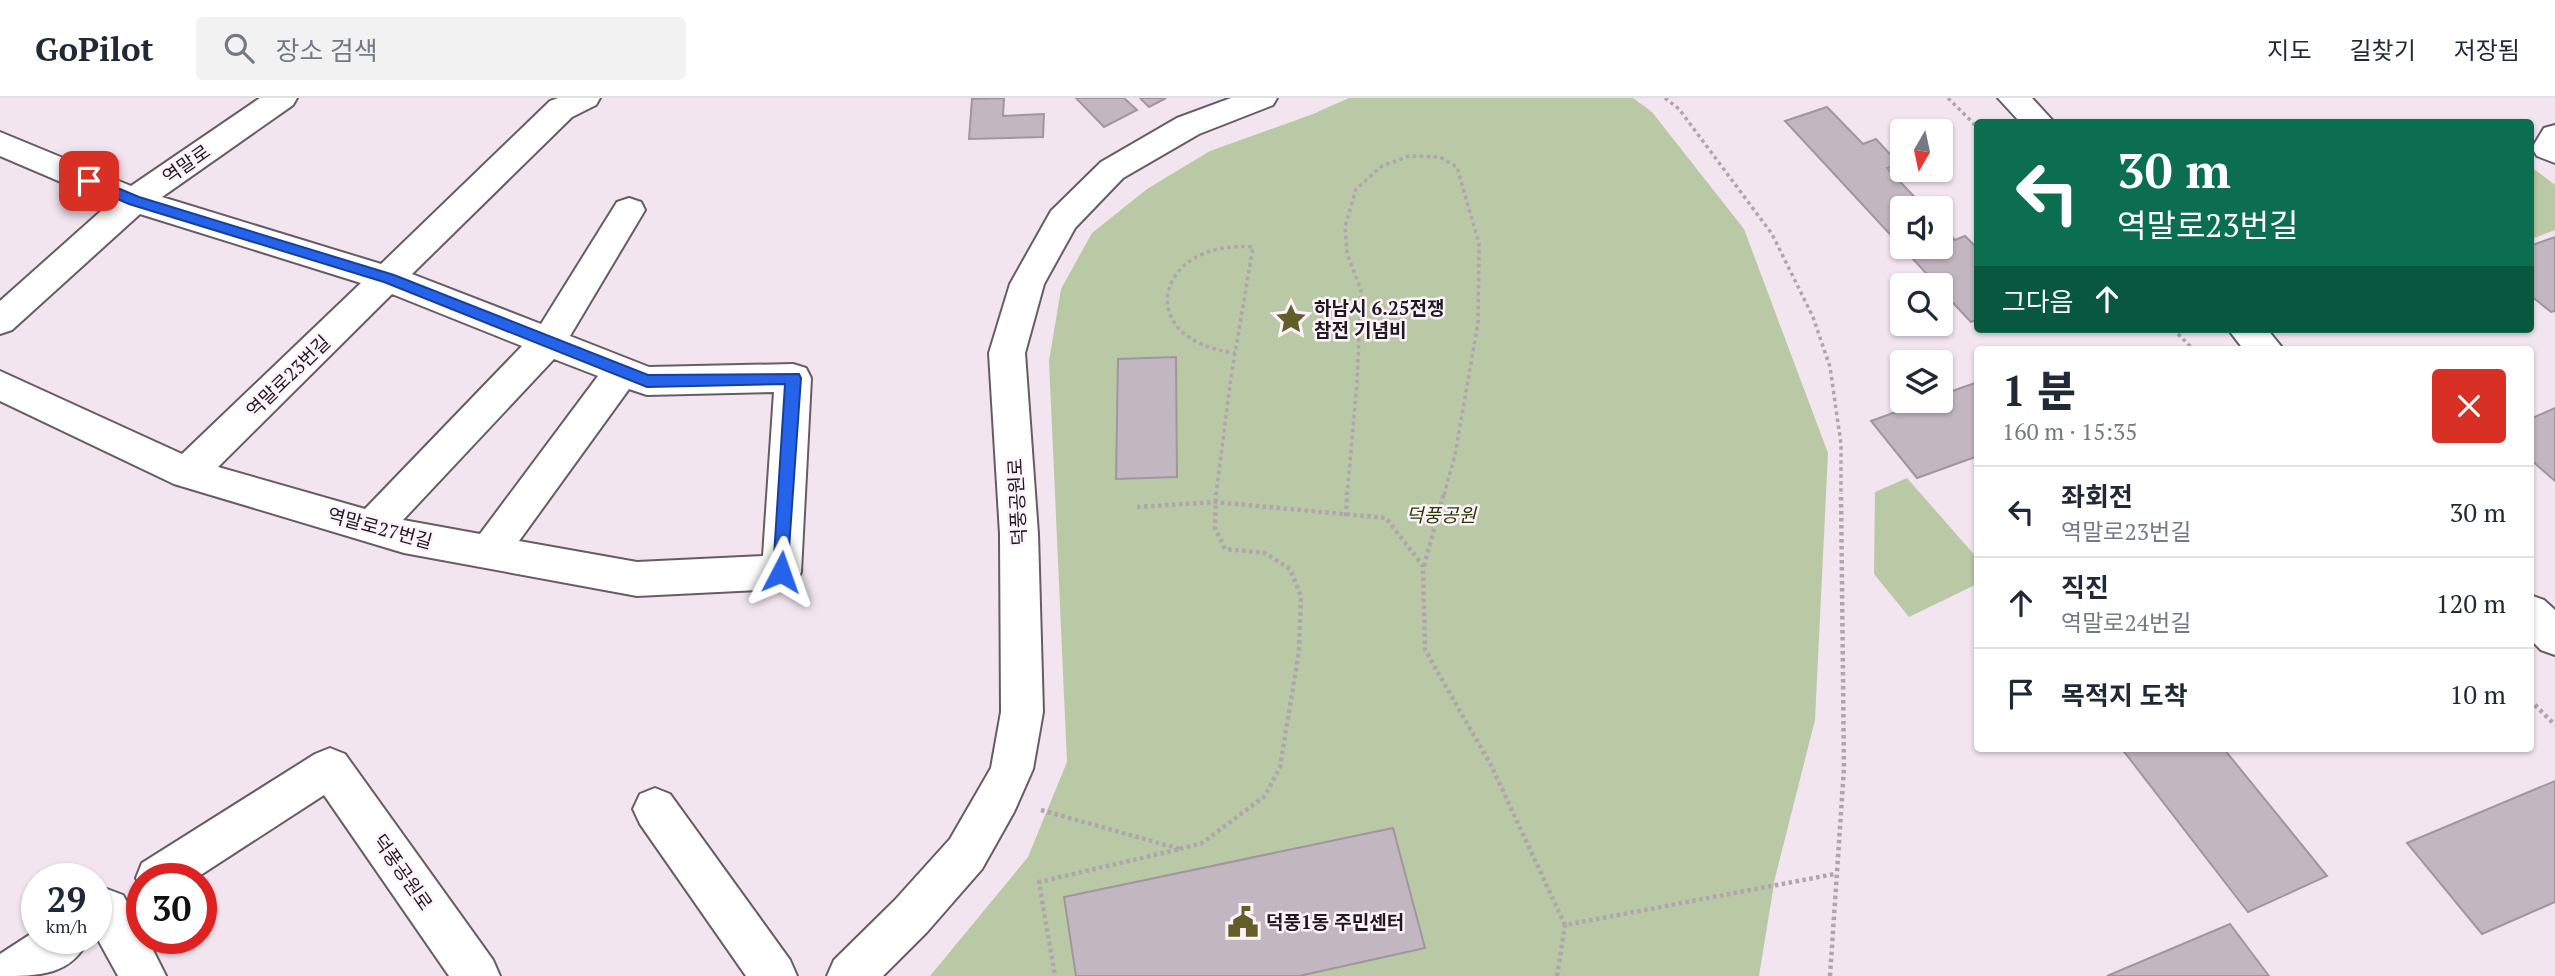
<!DOCTYPE html>
<html lang="ko">
<head>
<meta charset="utf-8">
<style>
  :root { --surface:#fff; --page:#f2f2f3; --text:#1f2937; --muted:#747a83; --line:#e0e1e3 }
  body { margin:0; font-family:"PT Serif","Noto Sans KR",serif; background:var(--page); color:var(--text); height:100vh; display:flex; flex-direction:column; font-size:26px; white-space:nowrap }
  * { box-sizing:border-box; margin:0 }
  p { font-size:23px; color:var(--muted) }
  .icon { flex:none; width:38px; height:38px; fill:none; stroke:currentColor; stroke-width:2; stroke-linecap:round; stroke-linejoin:round }
  .map { position:relative; flex:1; overflow:hidden }
  .details { position:absolute; left:1974px; top:248px; width:560px; height:406px; display:flex; flex-direction:column; background:var(--surface); border-radius:7px; box-shadow:0 2px 5px #0004 }
  .details>* { flex:none }
  .banner { position:absolute; left:1974px; top:21px; width:560px; height:214px; border-radius:7px; box-shadow:0 2px 5px #0004; background:#0b6e4f; color:#fff; overflow:hidden }
  .needle { width:46px; rotate:189deg }
  .controls { position:absolute; left:1890px; top:21px; display:grid; gap:14px }
  .controls a { display:grid; place-items:center; width:63px; height:63px; border-radius:7px; background:var(--surface); box-shadow:0 2px 5px #0004; font-size:35px }
  .speed { position:absolute; left:21px; top:765px; display:flex; gap:14px; font-size:35px; font-weight:700; text-align:center }
  .speed>* { display:grid; place-content:center; width:91px; height:91px; border-radius:50%; background:var(--surface); box-shadow:0 2px 5px #0004; line-height:1 }
  .speed small { font-size:18px; font-weight:400 }
  .speed .limit { border:10px solid #d22; background:#fff; color:#111 }
  .pin { position:absolute; display:grid; place-items:center; width:60px; height:60px; color:#fff; margin:-30px; border-radius:14px; box-shadow:0 4px 10px #0006 }
  .me { position:absolute; width:77px; margin:-38px; rotate:4deg; stroke-linejoin:round; filter:drop-shadow(0 0 5px #0008) }
  .turn { display:flex; align-items:center; gap:24px; height:147px; padding:0 28px; font-size:32px }
  .turn .icon { width:91px; height:91px; stroke-width:2.5 }
  .turn b { display:block; font-size:49px; line-height:60px }
  .then { display:flex; align-items:center; height:66px; padding:0 28px; background:#0003; gap:14px; font-size:26px }
  .round { display:grid; place-items:center; flex:none; width:74px; height:74px; border-radius:7px; background:var(--page) }
  .headline { display:flex; align-items:center; justify-content:space-between; height:119px; padding:0 28px }
  h1 { font-size:42px; font-weight:800; line-height:52px }
  ul { padding:0; list-style:none }
  li { display:flex; align-items:center; gap:21px; height:91px; padding:0 28px; border-top:2px solid var(--line) }
  li div { flex:1 }
  li b { display:block; font-size:26px }
  li em { font-style:normal }
  header { display:flex; align-items:center; gap:42px; box-sizing:border-box; height:98px; padding:0 35px; background:var(--surface); border-bottom:2px solid var(--line) }
  header strong { font-size:33px }
  nav { display:flex; gap:38px; margin-inline-start:auto; font-size:24px }
  .search { width:490px; height:63px; background:var(--page); display:flex; align-items:center; gap:18px; box-sizing:border-box; padding:0 24px; border-radius:7px; color:var(--muted); font-size:26px }
  .map>svg:first-child { display:block }
  .green { fill:#bac9a5 }
  .building { fill:#c2b6c1; stroke:#a195a0; stroke-width:2 }
  .lines { fill:none; stroke-linecap:round; stroke-linejoin:round }
  .minor-casing { stroke:#675c66; stroke-width:4 }
  .major-casing { stroke:#675c66; stroke-width:4 }
  .path-far1 { stroke:#b0a5ae; stroke-width:3.5; stroke-dasharray:3.5 3.5; stroke-linecap:butt }
  .path { stroke:#b0a5ae; stroke-width:4.5; stroke-dasharray:3.5 3.5; stroke-linecap:butt }
  .minor { fill:#fff; fill-rule:evenodd }
  .major { fill:#fff; fill-rule:evenodd }
  .route { fill:#2563eb; stroke:#184099; stroke-width:2 }
  .labels { text-anchor:middle; stroke-width:5; stroke-linejoin:round; paint-order:stroke }
  .street-label { font-size:19px; fill:#1f1a1e; stroke:#fef3fc }
  .poi-label { font-size:19px; font-weight:bold; fill:#1f1a1e; stroke:#fef3fc; text-anchor:start }
  .park-label { font-size:19px; font-style:italic; fill:#293a00; stroke:#fef3fc }
</style>
</head>
<body>
<header>
<strong>GoPilot</strong>
<div class="search"><svg class="icon" aria-label="search" viewBox="0 0 24 24"><circle cx="10" cy="10" r="6"/><path d="M15 15l6 6"/></svg>장소 검색</div>
<nav><a>지도</a><a>길찾기</a><a>저장됨</a></nav>
</header>
<div class="map">
<svg width="2555" height="878" viewBox="0 0 2555 878">
  <rect width="100%" height="100%" fill="#f2e5f0"/>
  <path class="green" d="M 1349,0 L 1633,0 L 1652,14 L 1744,131 L 1828,355 L 1815,622 L 1775,780 L 1759,878 L 930,878 L 1028,759 L 1067,664 L 1049,263 L 1061,191 L 1092,135 L 1147,91 L 1210,53 L 1313,16 Z
    M 2530,68 L 2555,87 L 2555,132 L 2531,141 Z
    M 1907,380 L 1978,461 L 1977,486 L 1909,519 L 1874,476 L 1875,394 Z"/>
  <path class="building" d="M 1004,0 L 1003,18 L 1044,16 L 1043,39 L 969,41 L 972,1 Z
    M 1076,0 L 1124,0 L 1137,12 L 1104,29 Z
    M 1140,0 L 1166,0 L 1149,9 Z
    M 1827,9 L 1863,46 L 1876,41 L 1899,66 L 1887,70 L 1925,110 L 1902,110 L 1902,149 L 1941,149 L 1941,127 L 1955,142 L 1965,138 L 1978,151 L 1978,221 L 1971,224 L 1941,192 L 1941,187 L 1937,187 L 1785,23 Z
    M 2555,139 L 2555,213 L 2551,214 L 2530,197 L 2530,148 Z
    M 1176,259 L 1177,379 L 1116,381 L 1118,261 Z
    M 1978,284 L 1978,358 L 1917,380 L 1871,323 L 1926,303 L 1941,303 L 1941,297 Z
    M 2555,310 L 2555,383 L 2530,361 L 2530,321 Z
    M 2122,651 L 2224,651 L 2327,778 L 2248,814 Z
    M 2555,683 L 2555,804 L 2482,836 L 2407,745 Z
    M 1393,730 L 1425,850 L 1299,878 L 1076,878 L 1064,799 Z
    M 2230,826 L 2269,878 L 2107,878 Z"/>
  <g class="lines">
    <defs>
      <path id="minor" d="M 260,0 L 297,0 L 293,7 L 162,99 L 381,166 L 550,3 L 558,0 L 600,0 L 596,7 L 572,19 L 412,176 L 541,226 L 617,104 L 629,100 L 641,104 L 645,112 L 570,238 L 649,269 L 793,266 L 806,270 L 811,280 L 801,474 L 795,486 L 781,491 L 637,498 L 404,455 L 174,386 L 0,303 L 0,273 L 182,356 L 361,185 L 140,116 L 12,232 L 0,236 L 0,203 L 110,105 L 0,58 L 0,34 L 131,88 ZM 392,196 L 522,248 L 365,411 L 218,369 ZM 554,261 L 598,278 L 480,436 L 403,422 ZM 629,291 L 647,297 L 774,294 L 763,458 L 637,464 L 519,443 Z
        M 1231,0 L 1277,0 L 1273,7 L 1199,36 L 1123,80 L 1075,130 L 1044,186 L 1025,255 L 1038,436 L 1043,614 L 1033,671 L 1014,714 L 982,771 L 927,834 L 883,878 L 827,878 L 834,862 L 895,802 L 950,741 L 991,670 L 1001,614 L 1000,436 L 989,255 L 1010,186 L 1051,113 L 1101,64 L 1177,20 Z
        M 2555,27 L 2555,65 L 2537,58 L 2532,50 L 2544,30 Z
        M 330,650 L 345,656 L 493,862 L 500,878 L 449,878 L 324,697 L 196,780 L 142,780 L 142,794 L 136,780 L 142,765 L 315,656 Z
        M 655,690 L 670,696 L 790,862 L 797,878 L 746,878 L 640,726 L 633,711 L 640,696 Z
        M 107,791 L 123,797 L 142,831 L 142,840 L 147,840 L 166,878 L 118,878 L 96,838 L 96,795 Z
        M 37,832 L 37,840 L 89,840 C 72,878 38,878 0,878 L 0,856 Z"/>
      <path id="major" d="M 1998,0 L 2032,0 L 2054,24 L 2020,24 Z
        M 2228,231 L 2267,231 L 2284,252 L 2244,252 Z
        M 2530,497 L 2544,502 L 2555,512 L 2555,557 L 2541,552 L 2530,541 Z"/>
    </defs>
    <use href="#minor" class="minor-casing"/>
    <use href="#major" class="major-casing"/>
    <path class="path-far1" d="M 1665,0 L 1679,11 L 1772,136 L 1813,219 L 1830,269 L 1841,346 L 1841,397
      M 1948,0 L 1978,30
      M 2173,231 L 2194,252
      M 1216,397 L 1231,279 L 1253,149 C 1155,141 1131,242 1235,255
      M 1347,397 L 1357,285 L 1361,192 L 1347,156 L 1345,129 L 1356,91 L 1382,68 L 1409,58 L 1440,59 L 1457,69 L 1479,146 L 1478,225 L 1455,357 L 1444,397"/>
    <path class="path" d="M 1137,409 L 1215,404 L 1386,420 L 1423,468 L 1425,552 L 1491,667 L 1565,827 L 1835,776
      M 1346,418 L 1347,395
      M 1424,468 L 1444,395
      M 2530,602 L 2555,627
      M 1041,712 L 1180,751 L 1039,784 L 1055,878
      M 1180,751 L 1202,745 L 1265,698 L 1280,669 L 1299,553 L 1301,498 L 1290,471 L 1265,455 L 1225,451 L 1215,430 L 1216,395
      M 1557,878 L 1565,827
      M 1830,878 L 1844,670 L 1841,395"/>
    <use href="#minor" class="minor"/>
    <use href="#major" class="major"/>
  </g>
  <path class="route" d="M 89,78 L 139,99 L 394,177 L 648,277 L 799,276 L 801,280 L 787,479 L 776,479 L 773,474 L 785,286 L 647,289 L 384,184 L 129,106 L 85,87 L 83,83 Z"/>
  <defs>
    <symbol id="sight-bare" viewBox="-9 -9 18 18"><path d="M0-6L1.8-2.2L6-1.7L2.9 1.2L3.7 5.4L0 3.3L-3.7 5.4L-2.9 1.2L-6-1.7L-1.8-2.2Z" fill="#635d29" stroke="#fef3fc" stroke-width="2.5" paint-order="stroke"/></symbol>
    <symbol id="civic-bare" viewBox="-9 -9 18 18"><path d="M-.6-6.5H3V-4.5H.6V-3L4-1V1h2V6H-6V1h2V-1L-.6-3ZM-1.2 2.5V6h2.4V2.5Z" fill="#635d29" stroke="#fef3fc" stroke-width="2.5" paint-order="stroke"/></symbol>
  </defs>
  <g fill-rule="evenodd">
    <use href="#sight-bare" x="1269" y="199" width="44" height="44"/>
    <use href="#civic-bare" x="1221" y="802" width="44" height="44"/>
  </g>
  <g class="labels">
    <g class="street-label">
      <text transform="translate(186 66) rotate(-35)" y="7">역말로</text>
      <text transform="translate(288 278) rotate(-44)" y="7">역말로23번길</text>
      <text transform="translate(1017 404) rotate(-93)" y="7">덕풍공원로</text>
      <text transform="translate(380 430) rotate(15)" y="7">역말로27번길</text>
      <text transform="translate(403 774) rotate(55)" y="7">덕풍공원로</text>
    </g>
    <g class="poi-label">
      <text x="1314" y="217">하남시 6.25전쟁<tspan x="1314" dy="22">참전 기념비</tspan></text>
      <text x="1266" y="831">덕풍1동 주민센터</text>
    </g>
    <g class="park-label">
      <text x="1441" y="424">덕풍공원</text>
    </g>
  </g>
</svg>
<div class="controls">
<a><svg class="needle" viewBox="-14 -14 28 28"><path d="M0-13l5 13h-10z" fill="#e53935"/><path d="M0 13l5-13h-10z" fill="#747a83"/></svg></a>
<a><svg class="icon" aria-label="sound" viewBox="0 0 24 24"><path d="M4 9h4l5-4v14l-5-4H4zM17 9q2 3 0 6"/></svg></a>
<a><svg class="icon" aria-label="search" viewBox="0 0 24 24"><circle cx="10" cy="10" r="6"/><path d="M15 15l6 6"/></svg></a>
<a><svg class="icon" aria-label="layers" viewBox="0 0 24 24"><path d="M12 4l9 5-9 5-9-5zM3 14l9 5 9-5"/></svg></a>
</div>
<div class="speed"><div>29<small>km/h</small></div><div class="limit">30</div></div>
<div class="pin" style="left:89px;top:83px;background:#d93025"><svg class="icon" aria-label="arrive" viewBox="0 0 24 24"><path d="M6 21V4h12l-3 4 3 4H6"/></svg></div>
<svg class="me" style="left:781px;top:474px" viewBox="-20 -20 40 40"><path d="M0-17L14 15 0 8-14 15z" fill="#2563eb" stroke="#fff" stroke-width="4"/></svg>
<div class="banner">
<div class="turn"><svg class="icon" aria-label="left" viewBox="0 0 24 24"><path d="M17 20v-9H6M10 6l-5 5 5 5"/></svg><div><b>30 m</b>역말로23번길</div></div>
<div class="then">그다음<svg class="icon" aria-label="ahead" viewBox="0 0 24 24"><path d="M12 20V5M6 11l6-6 6 6"/></svg></div>
</div>
<section class="details">
<div class="headline"><div><h1>1 분</h1><p>160 m · 15:35</p></div><a class="round" style="background:#d93025;color:#fff"><svg class="icon" aria-label="close" viewBox="0 0 24 24"><path d="M6 6l12 12M18 6L6 18"/></svg></a></div>
<ul>
<li><svg class="icon" aria-label="left" viewBox="0 0 24 24"><path d="M17 20v-9H6M10 6l-5 5 5 5"/></svg><div><b>좌회전</b><p>역말로23번길</p></div><em>30 m</em></li>
<li><svg class="icon" aria-label="ahead" viewBox="0 0 24 24"><path d="M12 20V5M6 11l6-6 6 6"/></svg><div><b>직진</b><p>역말로24번길</p></div><em>120 m</em></li>
<li><svg class="icon" aria-label="arrive" viewBox="0 0 24 24"><path d="M6 21V4h12l-3 4 3 4H6"/></svg><div><b>목적지 도착</b></div><em>10 m</em></li>
</ul>
</section>
</div>
</body>
</html>
